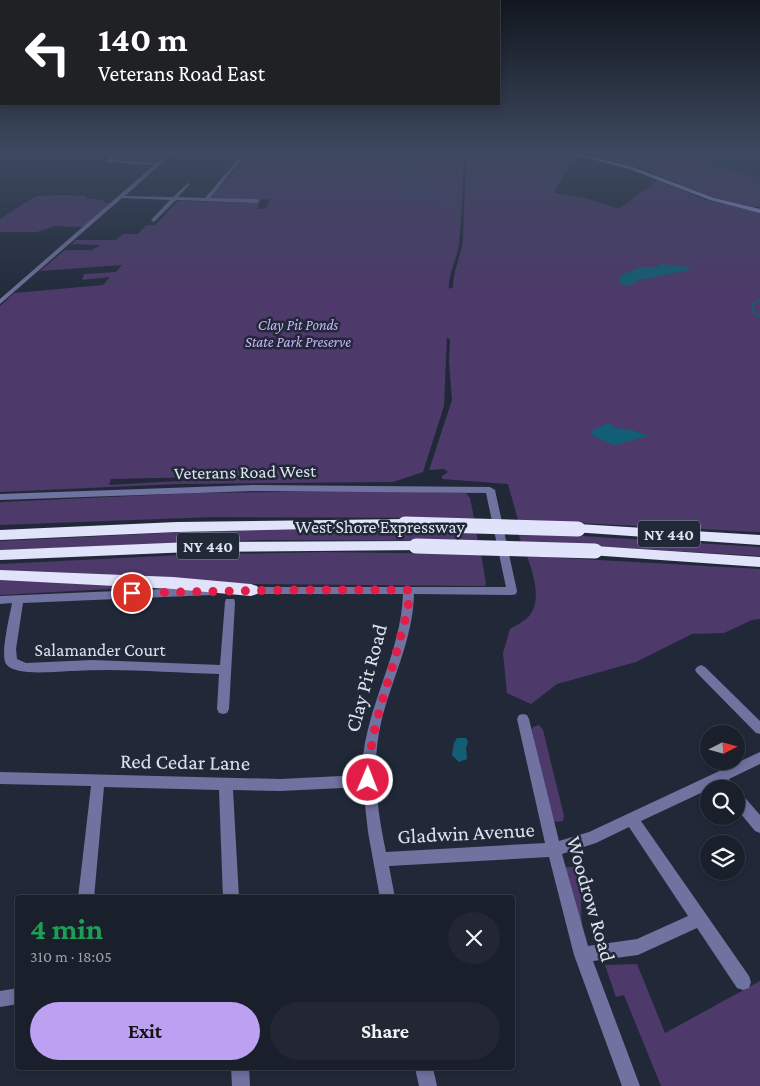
<!DOCTYPE html>
<html lang="en">
<head>
<meta charset="utf-8">
<style>
  :root { --surface:#191f2b; --page:#222733; --text:#f1f3f6; --muted:#9fa2a9; --line:#373d47; --accent:#bca0f2 }
  body { margin:0; font-family:"Crimson Pro",serif; background:var(--page); color:var(--text); height:100vh; display:flex; flex-direction:column; font-size:19px; white-space:nowrap }
  * { box-sizing:border-box; margin:0 }
  p { font-size:16px; color:var(--muted) }
  .icon { flex:none; width:28px; height:28px; fill:none; stroke:currentColor; stroke-width:2; stroke-linecap:round; stroke-linejoin:round }
  .map { position:relative; flex:1; overflow:hidden }
  .panel { position:absolute; left:15px; top:895px; width:500px; height:175px; display:flex; flex-direction:column; background:var(--surface); border-radius:5px; box-shadow:0 2px 8px #0003,0 0 0 1px var(--line) }
  .panel>* { flex:none }
  .hud { position:absolute; left:0px; top:0px; width:500px; height:105px; box-shadow:0 2px 8px #0003,0 0 0 1px var(--line); background:#202124; color:#fff; overflow:hidden }
  .needle { width:32px; rotate:84deg }
  .controls { position:absolute; left:700px; top:725px; display:grid; gap:10px }
  .controls a { display:grid; place-items:center; width:45px; height:45px; border-radius:50%; background:var(--surface); box-shadow:0 2px 8px #0003,0 0 0 1px var(--line); font-size:25px }
  .pin { position:absolute; display:grid; place-items:center; width:42px; height:42px; color:#fff; margin:-21px; border:2px solid #fff; border-radius:50%; box-shadow:0 1px 5px #0007 }
  .me { position:absolute; width:55px; margin:-28px; rotate:1deg; stroke-linejoin:round; filter:drop-shadow(0 0 4px #0008) }
  .turn { display:flex; align-items:center; gap:18px; height:105px; padding:0 15px; font-size:22px }
  .turn .icon { width:65px; height:65px; stroke-width:2.5 }
  .turn b { display:block; font-size:35px; line-height:42px }
  .round { display:grid; place-items:center; flex:none; width:52px; height:52px; border-radius:26px; background:var(--page) }
  .headline { display:flex; align-items:center; justify-content:space-between; height:85px; padding:0 15px }
  h1 { font-size:30px; font-weight:700; line-height:38px; color:#1e9e55 }
  .primary-button { display:flex; gap:10px; margin-top:auto; padding:10px 15px }
  .primary-button a { flex:1; height:58px; border-radius:30px; background:var(--accent); color:#111; font-size:20px; font-weight:700; line-height:58px; text-align:center }
  .primary-button a+a { background:var(--page); color:var(--text) }
  .map>svg:first-child { display:block }
  .built { fill:#273347 }
  .green { fill:#4d396a; fill-rule:evenodd }
  .water { fill:#125f75 }
  .lines { fill:none; stroke-linecap:round; stroke-linejoin:round }
  .stream-far1 { stroke:#125f75; stroke-width:1 }
  .stream { stroke:#125f75; stroke-width:2 }
  .street { fill:#7072a0; fill-rule:evenodd }
  .secondary { fill:#989be5; fill-rule:evenodd }
  .highway { fill:#e1e3fa; fill-rule:evenodd }
  .highway-bridge { stroke:#e1e3fa; stroke-width:15 }
  .route { stroke:#e11d48; stroke-width:9; stroke-dasharray:0 16.2 }
  .labels { text-anchor:middle; stroke-width:5; stroke-linejoin:round; paint-order:stroke }
  .far-park-label { font-size:15px; font-style:italic; fill:#cbb1f8; stroke:#212939 }
  .shield { fill:#212939; stroke:#a5abb7; stroke-width:1 }
  .shield-label { font-size:16px; font-weight:bold; fill:#dde3ed }
  .street-label { font-size:18px; fill:#dde3ed; stroke:#212939 }
  .near-street-label { font-size:21px; fill:#dde3ed; stroke:#212939 }
</style>
</head>
<body>
<div class="map">
<svg width="760" height="1086" viewBox="0 0 760 1086">
  <rect width="100%" height="100%" fill="#212939"/>
  <path class="built" d="M 672,152 L 760,152 L 760,178 L 683,155 Z"/>
  <path class="green" d="M 251,152 L 464,152 C 463,183 462,214 459,244 C 457,260 448,273 449,289 L 453,287 C 453,270 461,257 463,240 L 466,152 L 559,152 L 574,156 L 554,193 L 589,199 L 616,208 L 620,208 L 658,180 L 706,200 L 760,212 L 760,532 L 518,520 L 508,484 L 442,479 L 442,476 L 448,472 L 444,469 L 429,470 L 452,400 L 449,362 L 450,340 L 447,337 L 444,406 L 423,472 L 393,482 L 177,484 L 0,492 L 0,306 L 14,293 L 103,285 L 110,277 L 82,280 L 84,274 L 116,272 L 122,265 L 40,271 L 65,250 L 91,250 L 101,245 L 72,244 L 76,240 L 116,240 L 123,234 L 138,234 L 146,225 L 155,225 L 178,201 L 260,203 L 257,209 L 265,209 L 271,199 L 256,200 L 210,198 ZM 249,476 L 249,477 L 109,485 L 111,479 Z
    M 573,152 L 672,152 L 683,155 L 760,178 L 760,206 L 754,207 L 714,198 L 643,169 Z
    M 64,195 L 87,196 L 85,198 L 103,200 L 104,201 L 103,203 L 111,203 L 83,227 L 55,226 L 37,232 L 0,232 L 0,219 L 36,196 Z
    M 380,491 L 466,493 L 470,498 L 474,518 L 214,517 L 0,525 L 0,502 L 196,493 Z
    M 366,529 L 476,531 L 478,541 L 261,540 L 0,550 L 0,541 L 224,530 Z
    M 518,532 L 760,547 L 760,556 L 521,542 Z
    M 324,552 L 481,554 L 486,583 L 485,586 L 254,584 L 0,571 L 0,564 L 181,555 Z
    M 527,556 L 760,569 L 760,619 L 752,620 L 724,633 L 692,634 L 636,662 L 557,684 L 531,704 L 507,693 L 503,653 L 510,629 C 515,626 521,623 526,619 C 544,604 533,573 527,556 Z
    M 0,579 L 129,585 L 128,588 L 0,595 Z
    M 539,725 L 543,730 L 564,816 L 563,821 L 555,822 L 551,817 L 532,730 L 533,727 Z
    M 567,867 L 577,867 L 580,873 L 582,929 L 565,868 Z
    M 637,964 L 665,1033 L 760,981 L 760,1086 L 661,1086 L 624,995 L 616,997 L 605,965 Z"/>
  <path class="water" d="M 662,264 L 690,267 L 689,270 L 635,281 L 630,286 L 618,282 L 621,275 L 641,267 L 655,267 Z
    M 609,423 L 615,428 L 632,430 L 649,436 L 614,445 L 593,436 L 591,431 Z
    M 466,738 L 468,742 L 466,748 L 467,759 L 459,762 L 452,755 L 454,743 L 457,738 Z"/>
  <g class="lines">
    <path class="stream-far1" d="M 395,152 L 391,156 L 401,158 L 405,163 L 402,164 L 404,167 L 414,170 L 406,173 L 411,176 L 406,180 L 415,190 L 397,209
      M 430,152 L 429,171 L 421,192 L 430,194 L 458,209"/>
    <path class="stream" d="M 760,300 L 752,305 L 755,313 L 760,317"/>
    <path class="street" d="M 117,152 L 122,152 L 112,160 L 157,163 L 169,152 L 174,152 L 125,196 L 173,197 L 188,183 L 190,184 L 178,197 L 205,198 L 244,152 L 248,152 L 210,198 L 257,199 L 260,201 L 257,203 L 176,200 L 154,222 L 151,220 L 152,219 L 170,200 L 122,198 L 0,304 L 0,299 L 154,165 L 106,162 L 106,160 Z
      M 253,485 L 490,487 L 495,490 L 517,591 L 516,594 L 512,595 L 414,594 C 413,640 391,680 381,723 C 371,766 377,809 386,852 L 545,843 L 517,719 L 519,715 L 523,714 L 527,715 L 529,719 L 559,841 L 589,832 L 760,752 L 760,764 L 729,779 L 736,789 L 721,789 L 718,785 L 641,821 L 749,976 L 751,982 L 749,988 L 743,990 L 737,988 L 697,928 L 638,955 L 593,961 L 640,1086 L 622,1086 L 574,955 L 549,857 L 389,866 L 395,898 L 380,898 L 368,832 L 363,787 L 280,791 L 233,790 L 239,898 L 223,898 L 219,790 L 104,787 L 94,898 L 78,898 L 91,786 L 0,784 L 0,772 L 280,779 L 362,775 C 362,712 401,657 403,594 L 246,594 L 242,593 L 241,590 L 242,587 L 506,587 L 486,493 L 253,491 L 0,500 L 0,494 ZM 629,827 L 688,916 L 637,939 L 588,946 L 562,854 L 596,843 Z
      M 211,587 L 215,588 L 216,591 L 215,594 L 211,595 L 23,603 L 16,649 L 17,659 L 26,663 L 93,660 L 220,665 L 225,602 L 226,599 L 234,599 L 235,602 L 229,709 L 227,713 L 223,714 L 219,713 L 217,709 L 219,674 C 171,673 122,668 73,671 C 58,671 15,677 6,664 C 0,655 10,615 12,603 L 0,604 L 0,596 Z
      M 701,665 L 705,667 L 760,721 L 760,734 L 756,733 L 697,673 L 695,670 L 697,667 Z
      M 736,791 L 741,793 L 760,815 L 760,833 L 755,831 L 736,808 Z
      M 18,988 L 18,1004 L 0,1007 L 0,991 Z
      M 231,1068 L 249,1068 L 250,1086 L 232,1086 Z
      M 415,1068 L 433,1068 L 437,1086 L 419,1086 Z"/>
    <path class="secondary" d="M 564,152 L 571,152 L 633,167 L 714,198 L 760,209 L 760,213 L 710,200 L 629,169 Z"/>
    <path class="highway" d="M 405,519 L 412,524 L 410,527 L 177,532 L 0,540 L 0,530 L 177,522 Z
      M 578,524 L 760,535 L 760,545 L 573,532 L 571,529 Z
      M 416,541 L 424,546 L 421,550 L 191,552 L 0,560 L 0,550 L 191,542 Z
      M 595,546 L 760,557 L 760,567 L 590,555 L 587,551 L 590,547 Z
      M 0,570 L 173,577 L 251,584 L 257,586 L 259,590 L 257,594 L 251,596 L 173,589 L 0,580 Z"/>
    <path class="highway-bridge" d="M 405,524 L 578,529
      M 416,546 L 595,551"/>
  </g>
  <linearGradient id="sky" x2="0" y2="1"><stop stop-color="#12171f"/><stop offset="0.5" stop-color="#3d495f"/><stop offset="1" stop-color="#3d495f" stop-opacity="0"/></linearGradient>
  <rect width="760" height="304" fill="url(#sky)"/>
  <g class="lines">
    <path class="route" d="M 132,593 L 290,590 L 409,590 C 410,606 404,623 400,639 C 388,687 369,731 368,780"/>
  </g>
  <g class="labels">
    <g class="far-park-label">
      <text x="298" y="330">Clay Pit Ponds<tspan x="298" dy="17">State Park Preserve</tspan></text>
    </g>
    <g class="shield">
      <rect x="638" y="520.5" width="62" height="27" rx="4"/>
      <rect x="177" y="532.5" width="62" height="27" rx="4"/>
    </g>
    <g class="shield-label">
      <text x="669" y="540">NY 440</text>
      <text x="208" y="552">NY 440</text>
    </g>
    <g class="street-label">
      <text transform="translate(245 472) rotate(-1)" y="6">Veterans Road West</text>
      <text x="380" y="533">West Shore Expressway</text>
      <text x="100" y="656">Salamander Court</text>
    </g>
    <g class="near-street-label">
      <text transform="translate(366 678) rotate(-75)" y="7">Clay Pit Road</text>
      <text transform="translate(185 762) rotate(1)" y="7">Red Cedar Lane</text>
      <text transform="translate(466 833) rotate(-3)" y="7">Gladwin Avenue</text>
      <text transform="translate(591 899) rotate(74)" y="7">Woodrow Road</text>
    </g>
  </g>
</svg>
<div class="controls">
<a><svg class="needle" viewBox="-14 -14 28 28"><path d="M0-13l5 13h-10z" fill="#e53935"/><path d="M0 13l5-13h-10z" fill="#9fa2a9"/></svg></a>
<a><svg class="icon" aria-label="search" viewBox="0 0 24 24"><circle cx="10" cy="10" r="6"/><path d="M15 15l6 6"/></svg></a>
<a><svg class="icon" aria-label="layers" viewBox="0 0 24 24"><path d="M12 4l9 5-9 5-9-5zM3 14l9 5 9-5"/></svg></a>
</div>
<div class="pin" style="left:132px;top:593px;background:#d93025"><svg class="icon" aria-label="arrive" viewBox="0 0 24 24"><path d="M6 21V4h12l-3 4 3 4H6"/></svg></div>
<svg class="me" style="left:368px;top:780px" viewBox="-20 -20 40 40"><circle r="17" fill="#e11d48" stroke="#fff" stroke-width="3"/><path d="M0-11L8 9 0 5-8 9z" fill="#fff"/></svg>
<div class="hud">
<div class="turn"><svg class="icon" aria-label="left" viewBox="0 0 24 24"><path d="M17 20v-9H6M10 6l-5 5 5 5"/></svg><div><b>140 m</b>Veterans Road East</div></div>
</div>
<section class="panel">
<div class="headline"><div><h1>4 min</h1><p>310 m · 18:05</p></div><a class="round"><svg class="icon" aria-label="close" viewBox="0 0 24 24"><path d="M6 6l12 12M18 6L6 18"/></svg></a></div>
<div class="primary-button"><a>Exit</a><a>Share</a></div>
</section>
</div>
</body>
</html>
